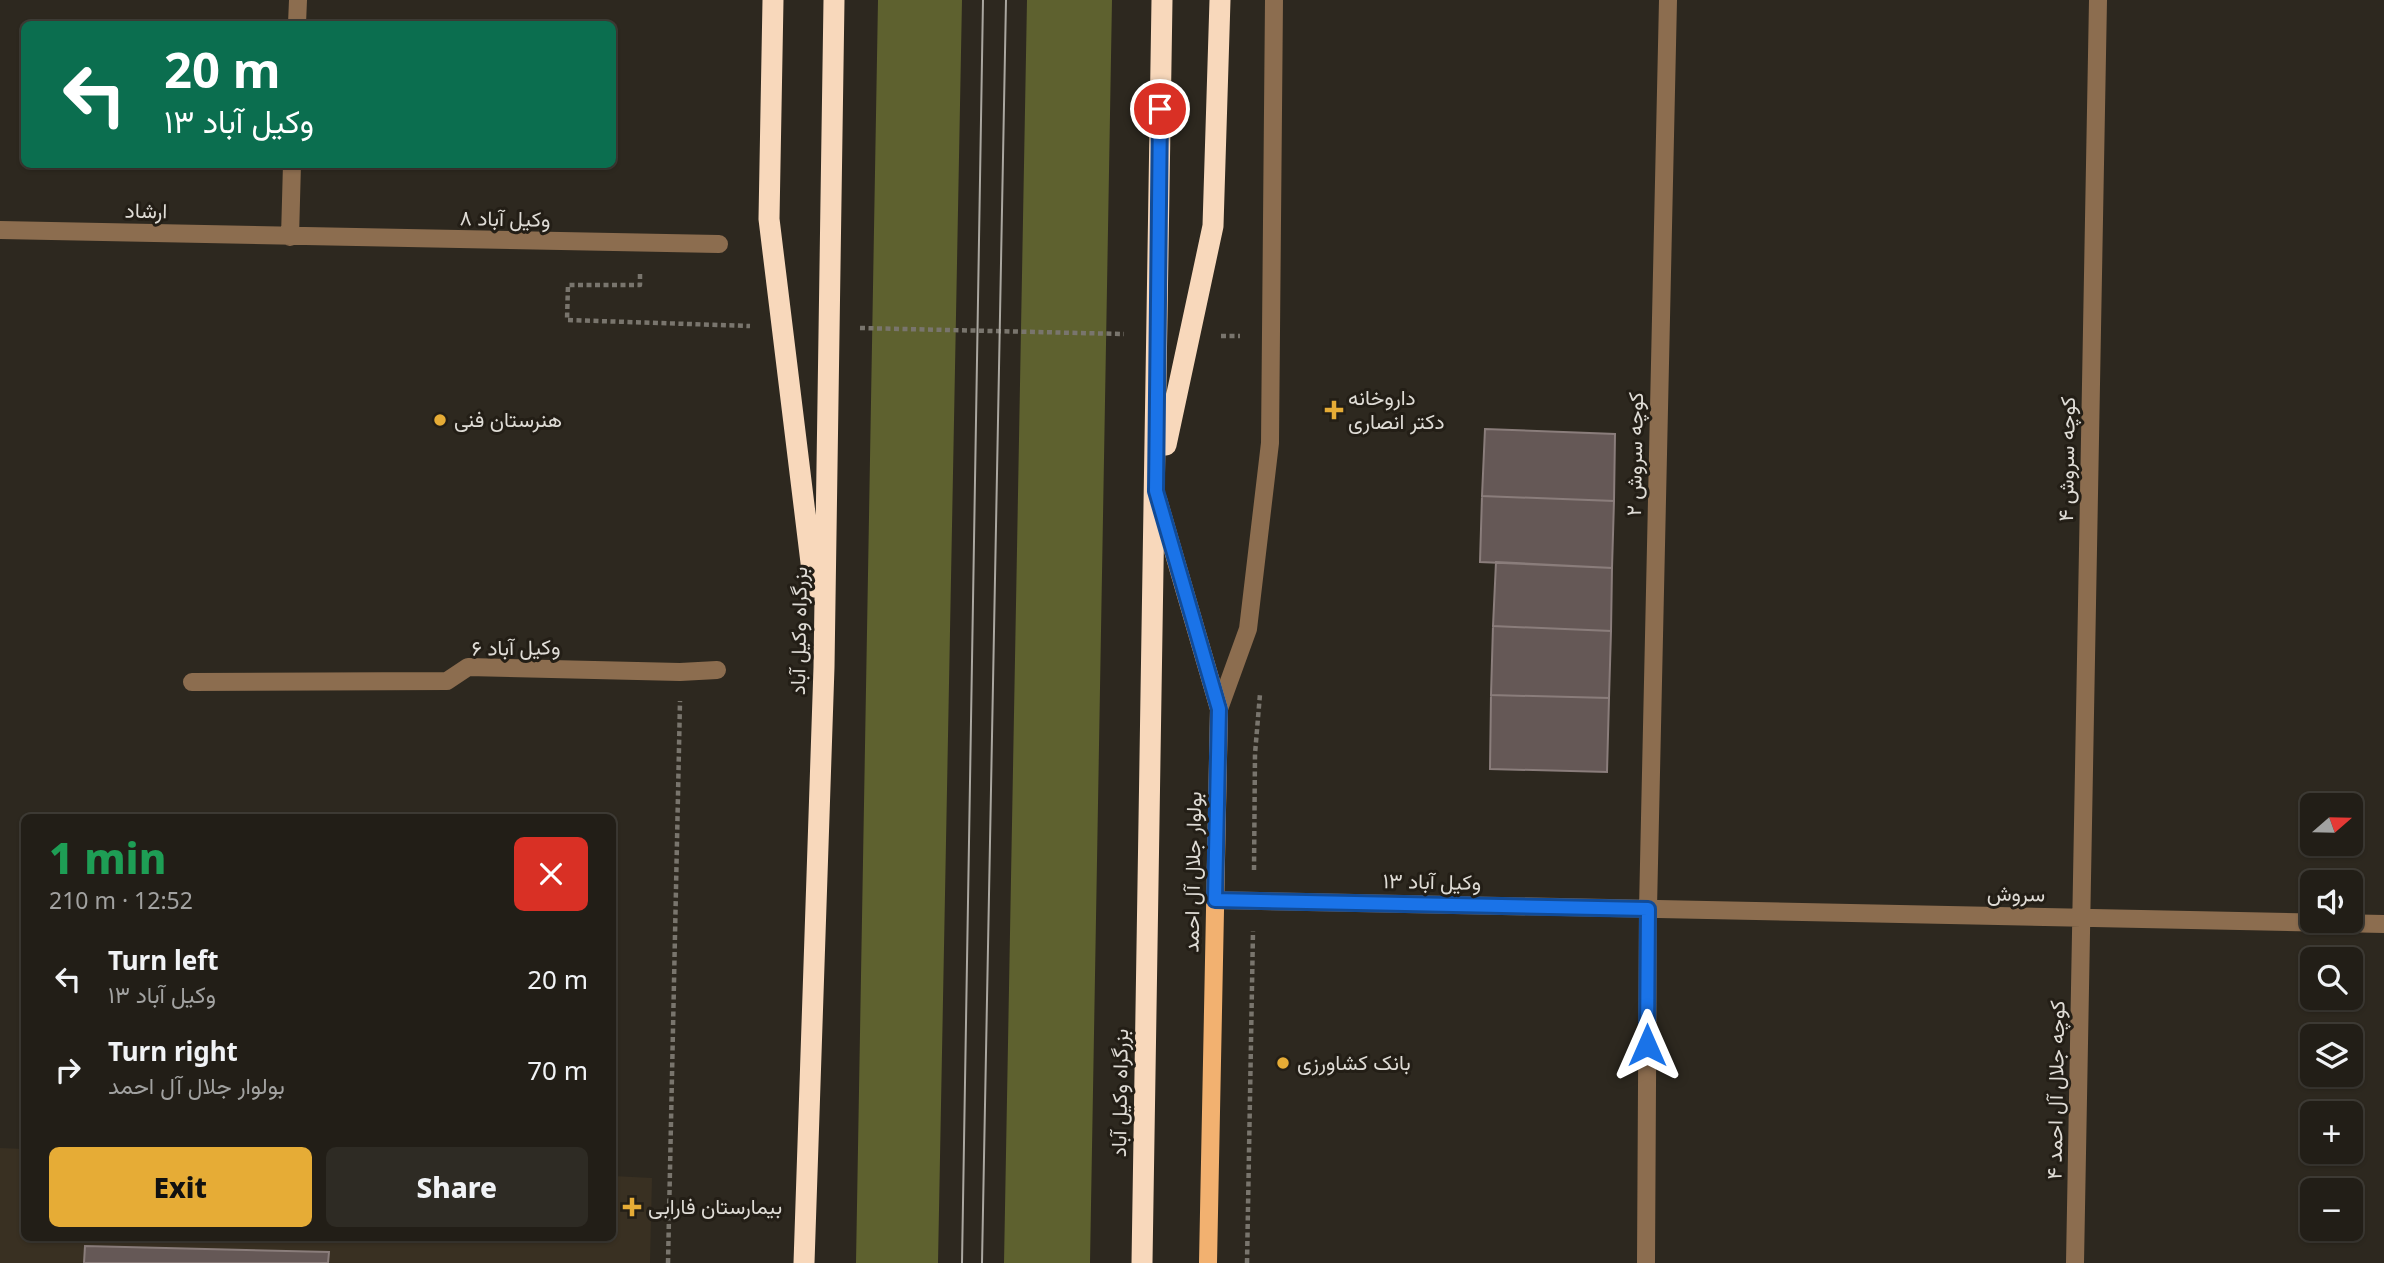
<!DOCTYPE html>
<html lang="en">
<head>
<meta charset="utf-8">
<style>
  :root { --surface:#221e17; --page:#2e2b24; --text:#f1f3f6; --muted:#a2a2a1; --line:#3f3c36; --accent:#e6ac36 }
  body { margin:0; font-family:"Noto Sans",Vazirmatn,sans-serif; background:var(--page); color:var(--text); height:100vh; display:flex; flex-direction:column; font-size:26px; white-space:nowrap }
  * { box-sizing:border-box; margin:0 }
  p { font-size:23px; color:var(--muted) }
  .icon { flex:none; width:38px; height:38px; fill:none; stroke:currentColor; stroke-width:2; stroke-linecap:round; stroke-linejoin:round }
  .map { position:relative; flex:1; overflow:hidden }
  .details { position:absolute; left:21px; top:814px; width:595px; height:427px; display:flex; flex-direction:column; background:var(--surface); border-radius:10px; box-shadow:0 2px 5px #0004,0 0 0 2px var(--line) }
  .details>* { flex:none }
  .banner { position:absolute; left:21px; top:21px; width:595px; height:147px; border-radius:10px; box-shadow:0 2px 5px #0004,0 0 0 2px var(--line); background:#0b6e4f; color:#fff; overflow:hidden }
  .needle { width:46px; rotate:70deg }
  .controls { position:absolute; left:2300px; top:793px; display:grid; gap:14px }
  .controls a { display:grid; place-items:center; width:63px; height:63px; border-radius:10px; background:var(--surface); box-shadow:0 2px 5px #0004,0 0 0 2px var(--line); font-size:35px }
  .pin { position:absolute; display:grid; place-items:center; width:60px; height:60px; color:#fff; margin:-30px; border:4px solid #fff; border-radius:50%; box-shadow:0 2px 7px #0007 }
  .me { position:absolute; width:77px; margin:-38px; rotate:0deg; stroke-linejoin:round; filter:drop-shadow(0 0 5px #0008) }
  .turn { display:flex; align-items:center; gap:24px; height:147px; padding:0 28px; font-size:32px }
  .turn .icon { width:91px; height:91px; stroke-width:2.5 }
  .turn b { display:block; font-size:49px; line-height:60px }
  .round { display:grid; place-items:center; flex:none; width:74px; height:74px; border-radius:10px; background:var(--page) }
  .head { display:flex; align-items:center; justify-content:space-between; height:119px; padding:0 28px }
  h1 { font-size:42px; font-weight:800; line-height:52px; color:#1e9e55 }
  .action { display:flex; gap:14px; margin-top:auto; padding:14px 28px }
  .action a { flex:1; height:80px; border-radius:10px; background:var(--accent); color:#111; font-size:28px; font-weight:800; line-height:80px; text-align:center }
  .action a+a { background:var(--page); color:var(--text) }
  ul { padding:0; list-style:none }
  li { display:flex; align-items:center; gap:21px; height:91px; padding:0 28px }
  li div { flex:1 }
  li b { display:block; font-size:26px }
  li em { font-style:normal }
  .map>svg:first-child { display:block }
  .built { fill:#393022 }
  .forest { fill:#5e612f }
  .building { fill:#655856; stroke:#8a7d7b; stroke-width:2 }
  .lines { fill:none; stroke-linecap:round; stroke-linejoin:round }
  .path { stroke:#79756d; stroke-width:4.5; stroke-dasharray:5 3.5; stroke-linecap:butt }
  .minor { stroke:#8c6d4f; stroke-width:18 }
  .major { stroke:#f2b170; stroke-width:18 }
  .highway { stroke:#f8d8bb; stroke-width:21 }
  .tram { stroke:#aaa7a0; stroke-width:2 }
  .route-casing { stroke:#114b97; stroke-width:18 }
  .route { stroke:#1a73e8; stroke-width:12 }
  .poi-dot { fill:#e6ac36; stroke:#231e16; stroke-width:2.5 }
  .labels { text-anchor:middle; stroke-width:6; stroke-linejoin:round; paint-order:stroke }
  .street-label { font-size:21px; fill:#dfdcd6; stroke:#231e16 }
  .poi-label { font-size:21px; fill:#dfdcd6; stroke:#231e16; text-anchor:start }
</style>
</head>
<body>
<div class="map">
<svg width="2384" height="1263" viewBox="0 0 2384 1263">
  <rect width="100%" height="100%" fill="#2d281f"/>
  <path class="built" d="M 0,1148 L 24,1149 L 24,1237 L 612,1237 L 613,1176 L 652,1178 L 650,1263 L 0,1263 Z"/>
  <path class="forest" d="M 878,0 L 962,0 L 938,1263 L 856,1263 Z
    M 1027,0 L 1112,0 L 1090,1263 L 1004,1263 Z"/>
  <path class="building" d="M 1485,429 L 1615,434 L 1614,501 L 1482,496 Z
    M 1482,496 L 1614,501 L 1612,568 L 1480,562 Z
    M 1496,562 L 1612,568 L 1611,631 L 1493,626 Z
    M 1493,626 L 1611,631 L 1609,698 L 1491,695 Z
    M 1491,695 L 1609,698 L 1607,772 L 1490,769 Z
    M 85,1246 L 329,1252 L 328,1263 L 84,1263 Z"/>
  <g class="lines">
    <path class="path" d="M 640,274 L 640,285 L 568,285 L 567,320 L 750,326
      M 860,328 L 1124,334
      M 1221,336 L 1240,336
      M 1254,870 L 1255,754 L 1260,694
      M 668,1263 L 680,701
      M 1247,1263 L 1253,931"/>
    <path class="minor" d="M 297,24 L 298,0
      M 0,230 L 719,244
      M 290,237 L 292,164
      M 192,682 L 447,681 L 468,667 L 680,672 L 717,670
      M 1219,709 L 1248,629 L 1270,443 L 1274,0
      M 1215,900 L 2384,924
      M 1646,1263 L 1648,909 L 1668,0
      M 2075,1263 L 2098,0"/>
    <path class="major" d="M 1158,499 L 1219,709 L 1208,1263"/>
    <path class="highway" d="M 773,0 L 769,219 L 814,587
      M 1166,445 L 1213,226 L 1220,0
      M 804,1263 L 824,667 L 834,0
      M 1142,1263 L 1162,0"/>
    <path class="tram" d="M 962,1263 L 983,0
      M 982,1263 L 1006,0"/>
  </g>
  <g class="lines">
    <defs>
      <path id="route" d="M 1160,109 L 1156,491 L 1219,709 L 1215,900 L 1648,909 L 1647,1045"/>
    </defs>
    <use href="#route" class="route-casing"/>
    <use href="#route" class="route"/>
  </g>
  <g class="poi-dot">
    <path d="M1330.5 399.5h7v7h7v7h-7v7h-7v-7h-7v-7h7z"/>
    <circle cx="440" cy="420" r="7"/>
    <circle cx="1283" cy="1063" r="7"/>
    <path d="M628.5 1196.5h7v7h7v7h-7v7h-7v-7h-7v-7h7z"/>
  </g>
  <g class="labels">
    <g class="street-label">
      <text transform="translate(146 211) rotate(1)" y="7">ارشاد</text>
      <text transform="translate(505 219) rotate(1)" y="7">۸ وکیل آباد</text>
      <text transform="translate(1635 454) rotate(-89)" y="7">کوچه سروش ۲</text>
      <text transform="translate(2067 459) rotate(-89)" y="7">کوچه سروش ۴</text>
      <text transform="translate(799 631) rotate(-89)" y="7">بزرگراه وکیل آباد</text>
      <text transform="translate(516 648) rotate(-1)" y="7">۶ وکیل آباد</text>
      <text transform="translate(1193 872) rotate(-89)" y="7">بولوار جلال آل احمد</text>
      <text transform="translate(1432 882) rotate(1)" y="7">۱۳ وکیل آباد</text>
      <text transform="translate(2016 894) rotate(1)" y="7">سروش</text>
      <text transform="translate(2056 1090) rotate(-89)" y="7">کوچه جلال آل احمد ۴</text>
      <text transform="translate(1120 1093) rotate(-89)" y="7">بزرگراه وکیل آباد</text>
    </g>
    <g class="poi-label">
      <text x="1348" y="405">داروخانه<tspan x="1348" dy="24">دکتر انصاری</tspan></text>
      <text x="454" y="427">هنرستان فنی</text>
      <text x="1297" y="1070">بانک کشاورزی</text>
      <text x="648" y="1214">بیمارستان فارابی</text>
    </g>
  </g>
</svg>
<div class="controls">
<a><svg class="needle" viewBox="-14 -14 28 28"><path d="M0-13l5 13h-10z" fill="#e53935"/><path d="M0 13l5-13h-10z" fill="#a2a2a1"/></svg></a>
<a><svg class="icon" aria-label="sound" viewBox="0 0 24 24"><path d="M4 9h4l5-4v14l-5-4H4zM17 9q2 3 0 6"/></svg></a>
<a><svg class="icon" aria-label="search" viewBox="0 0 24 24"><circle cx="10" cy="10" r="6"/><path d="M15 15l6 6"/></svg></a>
<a><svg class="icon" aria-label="layers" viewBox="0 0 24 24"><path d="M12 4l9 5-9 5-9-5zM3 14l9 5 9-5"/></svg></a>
<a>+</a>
<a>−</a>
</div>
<div class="pin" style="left:1160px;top:109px;background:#d93025"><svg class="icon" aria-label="arrive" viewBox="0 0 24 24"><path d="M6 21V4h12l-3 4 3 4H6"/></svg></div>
<svg class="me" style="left:1647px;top:1045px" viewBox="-20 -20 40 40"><path d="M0-17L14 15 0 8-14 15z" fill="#1a73e8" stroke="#fff" stroke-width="4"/></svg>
<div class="banner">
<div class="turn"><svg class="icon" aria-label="left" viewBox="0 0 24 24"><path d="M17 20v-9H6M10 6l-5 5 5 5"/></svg><div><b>20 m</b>۱۳ وکیل آباد</div></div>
</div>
<section class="details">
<div class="head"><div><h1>1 min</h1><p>210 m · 12:52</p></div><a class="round" style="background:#d93025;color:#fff"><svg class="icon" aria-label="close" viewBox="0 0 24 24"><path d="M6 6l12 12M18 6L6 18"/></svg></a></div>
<ul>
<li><svg class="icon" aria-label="left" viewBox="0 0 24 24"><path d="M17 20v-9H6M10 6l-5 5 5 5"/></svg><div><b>Turn left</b><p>۱۳ وکیل آباد</p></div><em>20 m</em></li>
<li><svg class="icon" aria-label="right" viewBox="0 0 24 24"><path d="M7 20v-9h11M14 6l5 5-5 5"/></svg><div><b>Turn right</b><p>بولوار جلال آل احمد</p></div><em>70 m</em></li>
</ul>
<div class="action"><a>Exit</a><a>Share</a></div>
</section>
</div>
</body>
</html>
